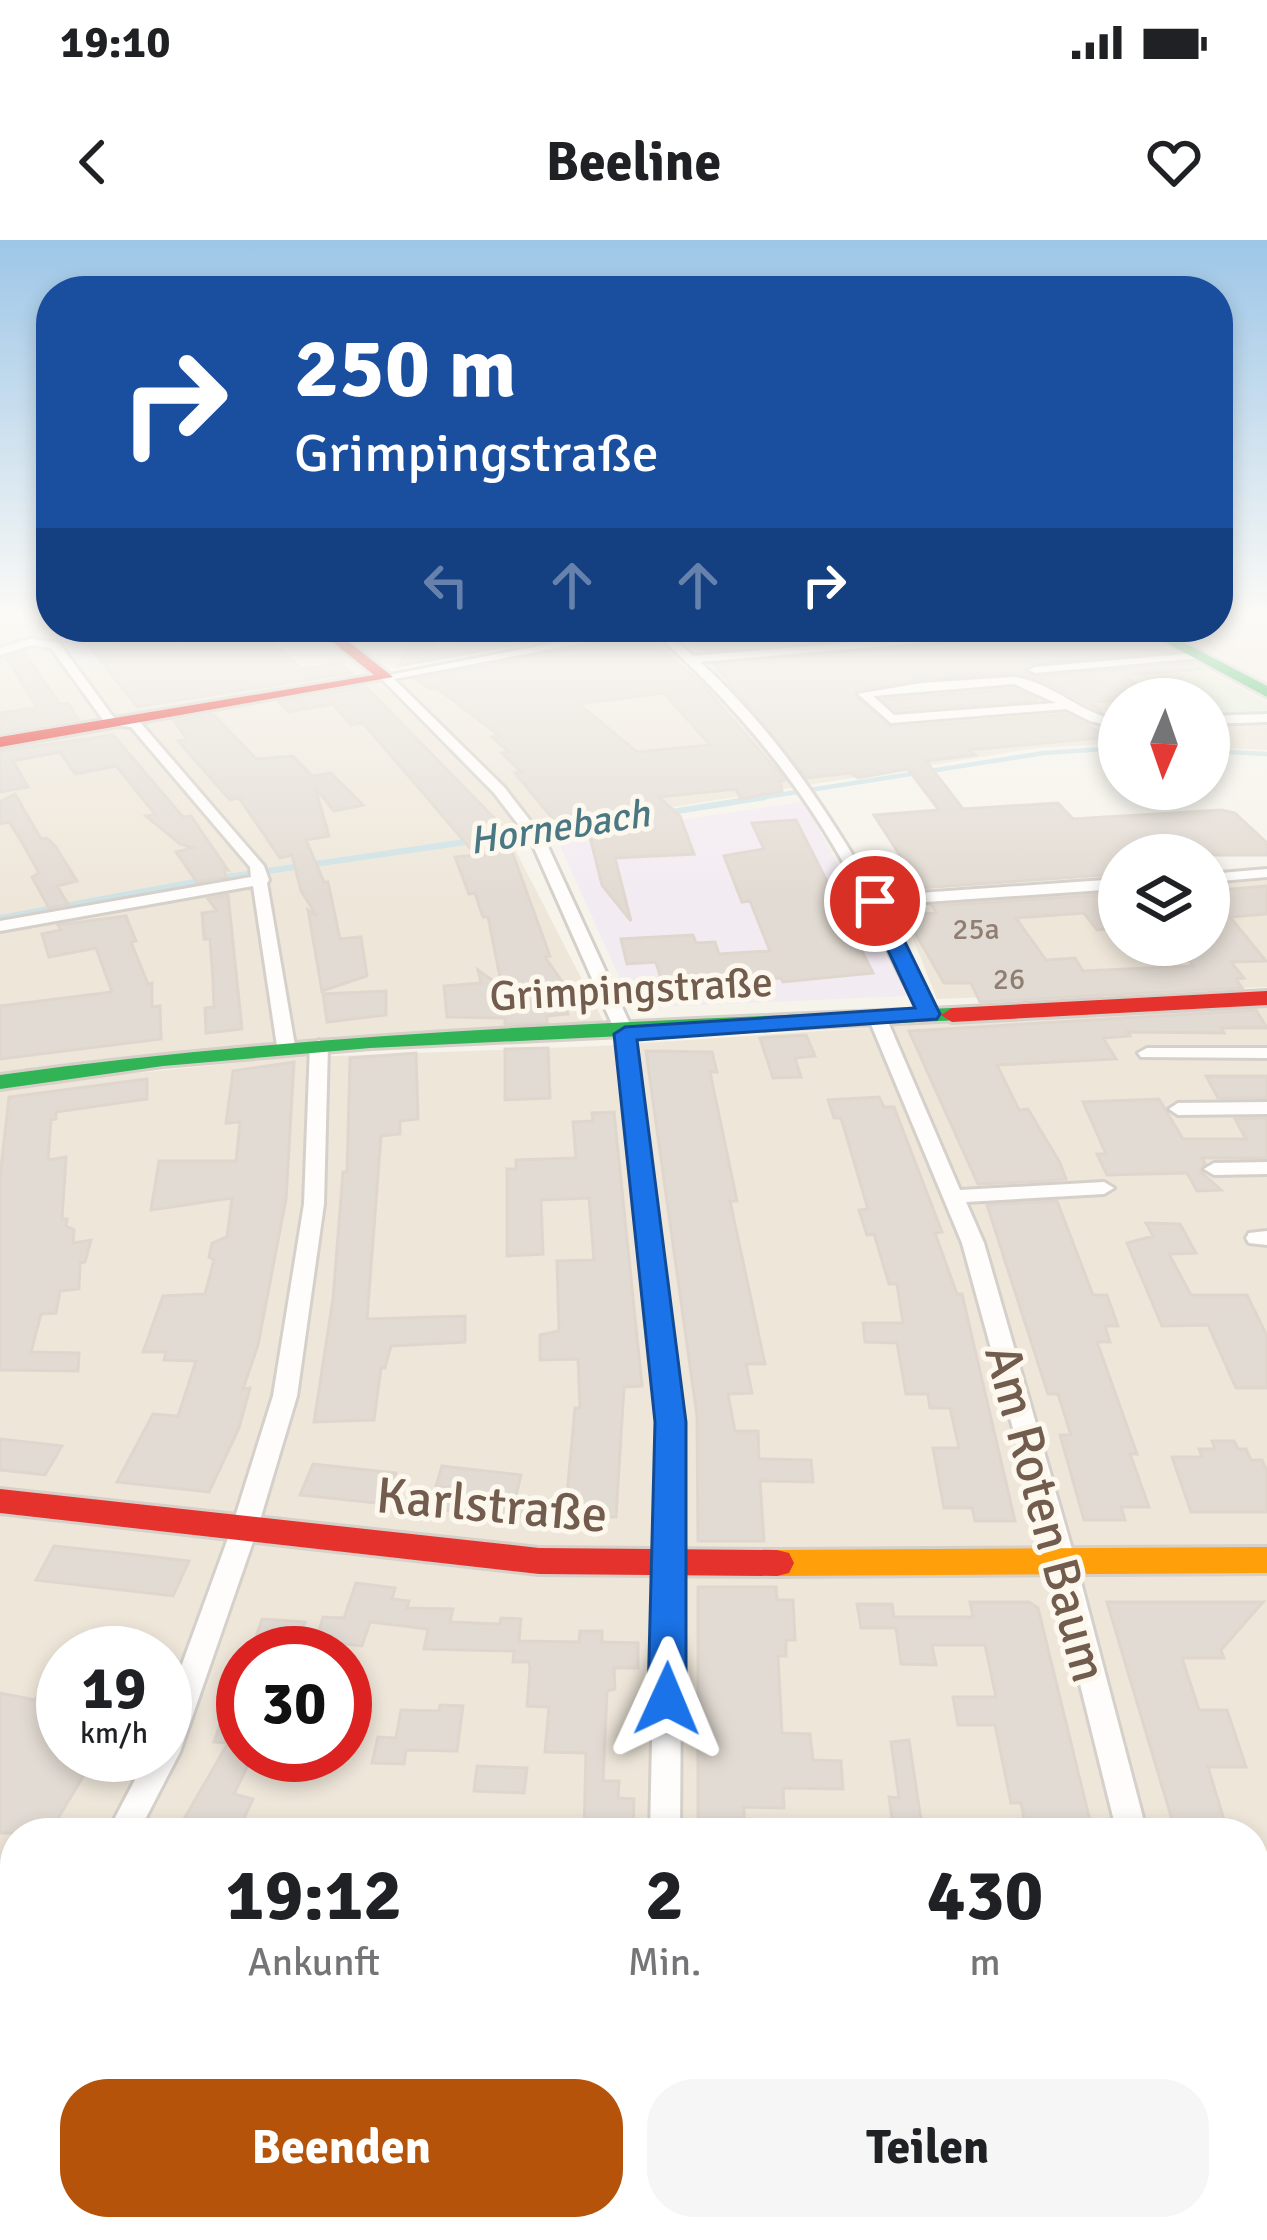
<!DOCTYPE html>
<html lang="de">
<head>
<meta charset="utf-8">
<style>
  :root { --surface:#fff; --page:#f6f6f6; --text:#202124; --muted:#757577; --accent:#b45309 }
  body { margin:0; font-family:Signika,sans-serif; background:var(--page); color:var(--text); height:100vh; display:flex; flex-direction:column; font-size:45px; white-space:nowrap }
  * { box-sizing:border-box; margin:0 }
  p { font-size:39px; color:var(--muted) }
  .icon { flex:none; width:66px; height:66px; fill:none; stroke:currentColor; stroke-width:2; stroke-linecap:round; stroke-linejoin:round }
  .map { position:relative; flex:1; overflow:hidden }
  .drawer { position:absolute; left:0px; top:1578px; width:1269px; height:423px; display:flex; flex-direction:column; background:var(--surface); border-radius:48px 48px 0 0; box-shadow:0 6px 18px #0003 }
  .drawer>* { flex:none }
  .hud { position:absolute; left:36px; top:36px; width:1197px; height:366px; border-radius:48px; box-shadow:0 6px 18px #0003; background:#1a4fa0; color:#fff; overflow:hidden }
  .needle { width:78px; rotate:182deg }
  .buttons { position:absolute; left:1098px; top:438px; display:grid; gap:24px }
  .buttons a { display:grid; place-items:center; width:132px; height:132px; border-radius:50%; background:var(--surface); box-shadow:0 6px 18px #0003; font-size:60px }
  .speed { position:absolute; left:36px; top:1386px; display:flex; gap:24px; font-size:60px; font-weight:700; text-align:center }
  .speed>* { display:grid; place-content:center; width:156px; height:156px; border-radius:50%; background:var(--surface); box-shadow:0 6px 18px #0003; line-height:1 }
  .speed small { font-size:30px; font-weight:400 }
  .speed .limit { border:18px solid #d22; background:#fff; color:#111 }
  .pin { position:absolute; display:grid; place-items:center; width:102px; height:102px; color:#fff; margin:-51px; border:6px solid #fff; border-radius:50%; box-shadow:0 3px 12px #0007 }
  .me { position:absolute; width:132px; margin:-66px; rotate:1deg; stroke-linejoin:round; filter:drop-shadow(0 0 9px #0008) }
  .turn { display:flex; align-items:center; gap:42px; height:252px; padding:0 60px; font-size:54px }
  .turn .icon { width:156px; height:156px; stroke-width:2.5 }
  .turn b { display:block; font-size:84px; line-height:102px }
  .lanes { display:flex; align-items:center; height:114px; padding:0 60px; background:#0003; justify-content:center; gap:60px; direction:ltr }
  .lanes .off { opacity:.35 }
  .eta { display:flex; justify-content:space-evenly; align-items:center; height:204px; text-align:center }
  .eta b { font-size:72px; font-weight:700; line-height:84px }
  .button { display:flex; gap:24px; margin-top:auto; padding:24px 60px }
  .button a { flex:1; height:138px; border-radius:48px; background:var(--accent); color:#fff; font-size:48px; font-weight:700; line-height:138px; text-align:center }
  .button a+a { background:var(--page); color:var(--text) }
  .status { display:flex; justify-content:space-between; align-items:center; height:84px; padding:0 60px; background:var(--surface); direction:ltr }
  .status svg { height:33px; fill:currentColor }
  header { display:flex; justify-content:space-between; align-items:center; height:156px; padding:0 60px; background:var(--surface); font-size:54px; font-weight:700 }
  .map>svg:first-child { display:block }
  .residential { fill:#eee6d9; fill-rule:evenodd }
  .commercial { fill:#f3e6dd }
  .education { fill:#f3ebf2 }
  .green { fill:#e2ecd7 }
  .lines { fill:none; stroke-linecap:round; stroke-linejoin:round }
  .stream-far1 { stroke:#cee2e5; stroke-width:4.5 }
  .stream { stroke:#cee2e5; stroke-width:6 }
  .building { fill:#e2dbd3; stroke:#dfd7ce; stroke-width:3; fill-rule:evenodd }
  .street-casing { stroke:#d5d0ca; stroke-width:6 }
  .fast-casing { stroke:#d6d0c9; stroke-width:6 }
  .slow-casing { stroke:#d6d0c9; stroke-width:6 }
  .jam-casing { stroke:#d6d0c9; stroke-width:6 }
  .street { fill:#fefdfc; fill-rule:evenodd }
  .fast { fill:#30b455; fill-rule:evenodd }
  .slow { fill:#ff9f0a; fill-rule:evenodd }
  .jam { fill:#e5322d; fill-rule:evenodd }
  .route { fill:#1a73e8; stroke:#114b97; stroke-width:3 }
  .labels { text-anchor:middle; stroke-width:10; stroke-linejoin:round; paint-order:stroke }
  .far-number-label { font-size:30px; fill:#907e72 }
  .far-water-label { font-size:39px; font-style:italic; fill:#497783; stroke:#fdf8ed }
  .street-label { font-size:42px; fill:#725c4e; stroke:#fdf8ed }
  .near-street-label { font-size:51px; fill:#725c4e; stroke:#fdf8ed }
</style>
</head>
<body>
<div class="status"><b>19:10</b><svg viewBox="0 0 49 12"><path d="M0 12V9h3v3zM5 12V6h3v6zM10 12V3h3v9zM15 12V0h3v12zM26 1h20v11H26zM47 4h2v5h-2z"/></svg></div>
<header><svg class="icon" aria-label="back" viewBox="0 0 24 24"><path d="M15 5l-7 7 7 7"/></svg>Beeline<svg class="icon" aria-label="heart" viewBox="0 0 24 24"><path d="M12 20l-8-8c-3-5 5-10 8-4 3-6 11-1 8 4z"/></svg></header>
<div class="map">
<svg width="1267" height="2000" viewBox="0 0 1267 2000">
  <rect width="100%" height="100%" fill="#f6f3eb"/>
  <path class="residential" d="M 0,376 L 51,376 L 51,387 L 621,387 L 0,499 Z
    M 686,387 L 1129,387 L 1267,462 L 1267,510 L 1209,507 L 1209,459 L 1119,459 L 1119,503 L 1037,508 L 507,594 L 610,794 L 456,798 L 0,841 L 0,504 Z
    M 1267,640 L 1267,747 L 937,759 L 900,666 L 1119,650 L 1119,705 L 1209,705 L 1209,644 Z
    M 1267,767 L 1267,2000 L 0,2000 L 0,847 L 283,818 L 599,806 L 1150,769 ZM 63,1413 L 165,1413 L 165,1515 L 63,1515 ZM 243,1413 L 345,1413 L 345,1515 L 243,1515 ZM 15,1593 L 1254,1593 L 1254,1986 L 15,1986 Z"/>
  <path class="commercial" d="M 1218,376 L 1267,376 L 1267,442 L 1164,387 L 1218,387 Z"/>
  <path class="education" d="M 127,387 L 191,387 L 211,405 L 78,426 L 60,403 Z
    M 804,561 L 907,756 L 633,768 L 557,599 Z"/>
  <path class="green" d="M 1212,436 L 1267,466 L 1267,473 L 1209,475 L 1209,459 L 1157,459 L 1136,442 Z"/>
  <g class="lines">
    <path class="stream-far1" d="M 1209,511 L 1267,514
      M 746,560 L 1044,513 L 1119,508"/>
    <path class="stream" d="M 665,573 L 765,557
      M 499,597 L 597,583
      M 220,638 L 472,601
      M 0,678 L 205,640"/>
  </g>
  <path class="building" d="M 249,387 L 261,392 L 302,429 L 340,423 L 351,433 L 137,467 L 91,408 L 166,397 L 175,406 Z
    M 558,387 L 595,390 L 399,426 L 413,399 L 435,399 L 430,410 Z
    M 715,387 L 979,387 L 704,411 L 687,389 Z
    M 1126,388 L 1169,411 L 1035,423 L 1025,432 L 1035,437 L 1192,423 L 1203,429 L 1125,435 L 1154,459 L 1091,462 L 1101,471 L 1044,441 L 1014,433 L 920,439 L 857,450 L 854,454 L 891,488 L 1065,474 L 1110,497 L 969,510 L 975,515 L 926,521 L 963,569 L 1058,563 L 1073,579 L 1222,570 L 1235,573 L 1267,603 L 1267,615 L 1119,615 L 1119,634 L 921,648 L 874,575 L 939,570 L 908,529 L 858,538 L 851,533 L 807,538 L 715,425 Z
    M 646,396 L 702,444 L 785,540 L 780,541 L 782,551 L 741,559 L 736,549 L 659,557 L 680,576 L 694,614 L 615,618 L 631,681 L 602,645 L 585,577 L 553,579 L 515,533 L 521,532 L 502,513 L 509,512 L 492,497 L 500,496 L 437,448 L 430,449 L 417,439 ZM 664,453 L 710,505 L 637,512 L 579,464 Z
    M 24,412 L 60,464 L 68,463 L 78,479 L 0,492 L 0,473 L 37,468 L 7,418 Z
    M 366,447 L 503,587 L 550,716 L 545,717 L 563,743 L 558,744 L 568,774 L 547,776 L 547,783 L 505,784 L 505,778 L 447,777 L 444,746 L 481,743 L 478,730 L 502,747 L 488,677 L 483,677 L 475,653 L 469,654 L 455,617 L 476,615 L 363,483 L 351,485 L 333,464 L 289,472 L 279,462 Z
    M 1013,449 L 1038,460 L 896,470 L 884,460 Z
    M 213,474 L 256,519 L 293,516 L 312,536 L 331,533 L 363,565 L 334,571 L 315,547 L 329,596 L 306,600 L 324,642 L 328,642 L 340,699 L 361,697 L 367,736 L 322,751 L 308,670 L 317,676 L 301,651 L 292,615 L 280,618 L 239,558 L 230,560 L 178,501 L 187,499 L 174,481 Z
    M 113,495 L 183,577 L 191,576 L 228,630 L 224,629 L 226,637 L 197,642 L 176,612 L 193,608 L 180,604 L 146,576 L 155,574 L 116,526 L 75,534 L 60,512 L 13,521 L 28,547 L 0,552 L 0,511 Z
    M 15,554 L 41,599 L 47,598 L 55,606 L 77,641 L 57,646 L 68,664 L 49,668 L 32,637 L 39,633 L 20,599 L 9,582 L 0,584 L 0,562 Z
    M 796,580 L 873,733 L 783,742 L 781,738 L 663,746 L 656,722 L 627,724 L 621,699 L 693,695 L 696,703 L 715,702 L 719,714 L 770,711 L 750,661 L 742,662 L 724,616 L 764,609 L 752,583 Z
    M 1267,646 L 1267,674 L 1230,677 L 1266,721 L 1231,722 L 1244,738 L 1236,739 L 1242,748 L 980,762 L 971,743 L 944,743 L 905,675 L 937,673 L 932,666 L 1100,655 L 1119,678 L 1119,688 L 1097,690 L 1084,673 L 1016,678 L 1046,720 L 1075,718 L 1083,731 L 1193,726 L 1178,705 L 1209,705 L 1209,651 Z
    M 228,655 L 242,789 L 206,793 L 205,768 L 214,767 L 213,740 L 210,699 L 204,699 L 202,673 L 217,671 L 208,659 Z
    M 126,676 L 136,701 L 131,702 L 148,744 L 152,743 L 152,767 L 160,766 L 161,799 L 0,819 L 0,766 L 112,752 L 96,708 L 49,717 L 42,694 L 61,690 L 58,685 Z
    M 386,751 L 386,775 L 327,782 L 323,754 Z
    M 1256,770 L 1267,788 L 1221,788 L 1224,793 L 1128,792 L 1130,796 L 1103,798 L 1116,819 L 997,825 L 1019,870 L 1028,869 L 1060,923 L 1066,939 L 1047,941 L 978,944 L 909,791 Z
    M 806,795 L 815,816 L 795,818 L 801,837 L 773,838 L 760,798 Z
    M 548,808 L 550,858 L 505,860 L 505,809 Z
    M 646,811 L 712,812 L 717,832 L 710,832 L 737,961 L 730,961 L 765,1124 L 746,1124 L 752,1153 L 728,1154 L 735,1191 L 758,1191 L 759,1219 L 811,1220 L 813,1242 L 760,1241 L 764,1301 L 698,1301 L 697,1176 Z
    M 416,813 L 418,879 L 400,881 L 400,894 L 381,896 L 367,1079 L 465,1076 L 465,1102 L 391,1106 L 385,1128 L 381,1128 L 374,1180 L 314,1182 L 333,1059 L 343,932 L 347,932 L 350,818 Z
    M 294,822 L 286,959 L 258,1105 L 243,1149 L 250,1148 L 239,1188 L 209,1252 L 117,1242 L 153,1174 L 178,1176 L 196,1121 L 164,1120 L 166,1112 L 143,1112 L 163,1056 L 205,1054 L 214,1020 L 209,1017 L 212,1003 L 227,997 L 232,958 L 151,970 L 159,921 L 236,921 L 240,882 L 226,883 L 233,831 Z
    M 1206,836 L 1267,836 L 1267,858 L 1218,858 Z
    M 147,839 L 147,859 L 56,872 L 56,879 L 51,880 L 48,920 L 66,917 L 62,979 L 67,979 L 66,986 L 74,990 L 73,1003 L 91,1000 L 85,1022 L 80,1023 L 79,1049 L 60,1051 L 56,1073 L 41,1074 L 31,1112 L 79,1113 L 78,1131 L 0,1130 L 0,937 L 9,857 Z
    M 879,857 L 884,867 L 894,867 L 942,992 L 935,993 L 957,1054 L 962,1054 L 1015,1281 L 975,1281 L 972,1268 L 944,1268 L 933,1208 L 959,1208 L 950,1168 L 930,1168 L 928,1154 L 906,1154 L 897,1103 L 865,1102 L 863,1083 L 903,1083 L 897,1044 L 889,1044 L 874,994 L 867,995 L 859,970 L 868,969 L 841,878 L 834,878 L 828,860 Z
    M 1159,859 L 1183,899 L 1246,899 L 1235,879 L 1267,878 L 1267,918 L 1202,918 L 1205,923 L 1200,931 L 1221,950 L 1197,951 L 1187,933 L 1107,935 L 1097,914 L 1106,914 L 1083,862 Z
    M 614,872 L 642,1146 L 624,1147 L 616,1277 L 565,1276 L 575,1168 L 580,1168 L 578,1119 L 540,1120 L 540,1095 L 559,1091 L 557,1021 L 594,1020 L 589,958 L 541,960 L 543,1014 L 507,1016 L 507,929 L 516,929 L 516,920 L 576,918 L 573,882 L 593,881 L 592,873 Z
    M 1057,961 L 1093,1055 L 1107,1055 L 1118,1086 L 1105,1086 L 1110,1102 L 1097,1102 L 1137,1214 L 1130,1214 L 1149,1267 L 1121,1267 L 1125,1280 L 1084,1280 L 1060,1195 L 1071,1195 L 1058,1154 L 1048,1154 L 987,965 Z
    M 1146,983 L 1180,984 L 1196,1013 L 1169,1014 L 1191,1055 L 1247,1055 L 1267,1096 L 1267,1148 L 1236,1148 L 1208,1085 L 1162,1086 L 1127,1003 L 1153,996 Z
    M 0,1199 L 62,1206 L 45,1235 L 19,1232 L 0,1230 Z
    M 1212,1201 L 1234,1201 L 1238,1209 L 1246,1209 L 1251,1220 L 1262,1220 L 1267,1231 L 1267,1272 L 1191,1272 L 1172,1217 L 1202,1217 L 1199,1209 L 1215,1209 Z
    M 313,1224 L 396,1233 L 385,1264 L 300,1255 Z
    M 442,1226 L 521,1235 L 516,1256 L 554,1260 L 549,1280 L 442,1270 L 449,1247 L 436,1246 Z
    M 54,1306 L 148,1316 L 189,1321 L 173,1356 L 36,1340 Z
    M 356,1343 L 395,1348 L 392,1359 L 409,1361 L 407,1368 L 453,1369 L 450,1382 L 500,1384 L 501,1378 L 521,1379 L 519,1401 L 579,1402 L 580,1391 L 602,1391 L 602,1402 L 638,1403 L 638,1428 L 614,1428 L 615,1449 L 607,1451 L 603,1541 L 619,1541 L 618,1558 L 634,1559 L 633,1593 L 584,1593 L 586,1513 L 545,1512 L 549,1467 L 527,1466 L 530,1428 L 529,1422 L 513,1422 L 514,1411 L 424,1409 L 428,1389 L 370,1382 L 362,1406 L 316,1401 L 323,1377 L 344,1378 Z
    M 698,1347 L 776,1347 L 777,1360 L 793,1360 L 795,1400 L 786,1400 L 786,1416 L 778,1416 L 782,1493 L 810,1494 L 813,1520 L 841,1521 L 843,1549 L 783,1548 L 784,1568 L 744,1567 L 744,1579 L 698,1579 Z
    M 970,1362 L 1029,1362 L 1038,1368 L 1093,1593 L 1027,1593 L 1021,1563 L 1011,1563 L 995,1485 L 958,1485 L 953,1457 L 996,1457 L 985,1405 L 932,1405 L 936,1425 L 901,1424 L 896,1388 L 861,1388 L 857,1364 L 892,1364 L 894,1377 L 973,1377 Z
    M 1107,1362 L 1263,1362 L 1221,1410 L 1224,1418 L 1182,1418 L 1199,1470 L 1227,1470 L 1246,1527 L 1208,1527 L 1228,1593 L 1176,1593 Z
    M 262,1379 L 305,1382 L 296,1413 L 251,1413 Z
    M 63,1414 L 63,1515 L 96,1515 L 49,1593 L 0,1593 L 0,1453 L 35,1460 Z
    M 240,1427 L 243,1520 L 250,1521 L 234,1554 L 253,1559 L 237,1593 L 176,1593 L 228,1503 L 214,1502 Z
    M 440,1465 L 463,1466 L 457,1511 L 406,1510 L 404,1524 L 372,1523 L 378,1497 L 396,1498 L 401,1470 L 439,1471 Z
    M 909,1500 L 923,1593 L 894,1593 L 889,1557 L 899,1558 L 891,1502 Z
    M 477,1526 L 527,1528 L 524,1553 L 474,1551 Z"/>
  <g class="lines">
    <defs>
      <path id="street" d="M 636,387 L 660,387 L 693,416 L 1032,387 L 1075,387 L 1070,390 L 700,422 C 773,488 828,571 877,656 L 1119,639 L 1119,649 L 882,665 L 938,774 L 929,779 L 923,778 C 892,725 870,668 839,615 C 789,528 726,456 652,390 L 394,439 L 504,547 L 545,600 L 634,793 L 683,1182 L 680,1593 L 650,1593 L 659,1182 L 616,793 L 531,601 L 494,553 L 380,437 Z
        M 31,399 L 59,403 L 114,478 L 139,481 L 264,626 L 269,640 L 267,643 L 295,806 L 292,810 L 280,810 L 277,806 L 253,646 L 0,691 L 0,681 L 251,637 L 250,627 L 131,487 L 106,484 L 51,408 L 32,405 L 0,415 L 0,408 Z
        M 1197,413 L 1203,416 L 1201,418 L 1035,433 L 1029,430 L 1035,427 Z
        M 1014,437 C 1055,443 1079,474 1119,480 L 1119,488 L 1090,481 L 1066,469 L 891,483 L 858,454 L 921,443 ZM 1014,444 L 1056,463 L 894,475 L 873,456 Z
        M 1267,474 L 1267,482 L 1209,484 L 1209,476 Z
        M 1267,629 L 1267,637 L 1209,642 L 1209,634 Z
        M 877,772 L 886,777 L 960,950 L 1104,942 L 1114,948 L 1104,954 L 966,962 L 984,1003 L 1076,1323 L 1147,1593 L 1117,1593 L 1050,1323 L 962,1003 L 868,777 Z
        M 319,800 L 328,805 L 324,964 L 297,1156 L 257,1290 L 180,1512 L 138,1593 L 107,1593 L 148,1515 L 165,1515 L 165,1471 L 231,1290 L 273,1156 L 304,964 L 310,805 Z
        M 1147,808 L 1267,808 L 1267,818 L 1141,817 L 1138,813 Z
        M 1267,862 L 1267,874 L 1178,875 L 1169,869 L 1178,863 Z
        M 1267,922 L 1267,934 L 1214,935 L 1204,929 L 1214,923 Z
        M 1267,991 L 1267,1005 L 1249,1003 L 1246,998 L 1249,993 Z
        M 15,1765 L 15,1814 L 0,1823 L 0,1775 Z
        M 1254,1979 L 1260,2000 L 1222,2000 L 1219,1986 L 1254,1986 Z
        M 645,1986 L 683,1986 L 683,2000 L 645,2000 Z"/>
      <path id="fast" d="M 1137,387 L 1154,387 L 1267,446 L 1267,457 Z
        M 952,768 L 963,775 L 960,780 L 370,808 L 163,826 L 0,849 L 0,835 C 316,791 634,782 952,768 Z"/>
      <path id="slow" d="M 1267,1307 L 1267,1333 L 777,1336 L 765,1333 L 760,1323 L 765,1313 L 777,1310 Z"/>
      <path id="jam" d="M 314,387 L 330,387 L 393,437 L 0,507 L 0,497 L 374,435 Z
        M 1267,751 L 1267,765 L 952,782 L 941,775 L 952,768 Z
        M 0,1249 L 539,1308 L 777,1310 L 789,1313 L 794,1323 L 789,1333 L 777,1336 L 539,1334 L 0,1273 Z"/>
    </defs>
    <use href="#street" class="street-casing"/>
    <use href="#fast" class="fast-casing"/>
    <use href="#slow" class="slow-casing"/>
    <use href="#jam" class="jam-casing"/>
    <use href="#street" class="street"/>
    <use href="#fast" class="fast"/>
    <use href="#slow" class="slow"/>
    <use href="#jam" class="jam"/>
  </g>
  <linearGradient id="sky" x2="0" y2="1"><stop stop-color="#9dc6e7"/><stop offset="0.57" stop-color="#fbfaf6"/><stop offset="1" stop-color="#fbfaf6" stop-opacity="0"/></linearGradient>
  <rect width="1267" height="656" fill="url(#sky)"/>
  <path class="route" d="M 875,655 L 885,661 L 940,774 L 937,779 L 637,800 L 686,1182 L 686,1459 L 680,1470 L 667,1475 L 654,1470 L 648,1459 L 655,1182 L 614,794 L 625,787 L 915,768 L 865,661 Z"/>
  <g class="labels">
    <g class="far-number-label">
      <text x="976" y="699">25a</text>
      <text x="1009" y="749">26</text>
    </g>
    <g class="far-water-label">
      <text transform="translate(559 586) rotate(-9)" y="14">Hornebach</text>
    </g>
    <g class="street-label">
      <text transform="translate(631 748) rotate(-3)" y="15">Grimpingstraße</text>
    </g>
    <g class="near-street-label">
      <text transform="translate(492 1264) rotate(5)" y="18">Karlstraße</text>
      <text transform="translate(1047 1273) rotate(75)" y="18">Am Roten Baum</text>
    </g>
  </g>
</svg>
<div class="buttons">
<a><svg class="needle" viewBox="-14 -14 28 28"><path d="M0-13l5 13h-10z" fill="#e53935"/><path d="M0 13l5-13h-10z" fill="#757577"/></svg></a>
<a><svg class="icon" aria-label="layers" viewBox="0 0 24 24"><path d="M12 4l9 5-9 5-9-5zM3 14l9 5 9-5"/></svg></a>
</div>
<div class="speed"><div>19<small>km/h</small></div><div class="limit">30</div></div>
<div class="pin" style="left:875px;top:661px;background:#d93025"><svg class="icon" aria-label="arrive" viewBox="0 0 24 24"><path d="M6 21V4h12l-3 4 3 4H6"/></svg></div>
<svg class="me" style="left:667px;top:1459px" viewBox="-20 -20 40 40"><path d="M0-17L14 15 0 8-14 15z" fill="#1a73e8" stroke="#fff" stroke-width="4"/></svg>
<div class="hud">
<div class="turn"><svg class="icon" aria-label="right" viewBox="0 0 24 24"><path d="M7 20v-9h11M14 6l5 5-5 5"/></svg><div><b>250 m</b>Grimpingstraße</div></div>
<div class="lanes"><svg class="icon off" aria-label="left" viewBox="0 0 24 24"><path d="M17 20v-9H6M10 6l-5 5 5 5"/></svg><svg class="icon off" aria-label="ahead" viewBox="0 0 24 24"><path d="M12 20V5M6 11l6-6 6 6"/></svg><svg class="icon off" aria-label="ahead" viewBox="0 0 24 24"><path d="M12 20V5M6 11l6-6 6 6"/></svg><svg class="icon" aria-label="right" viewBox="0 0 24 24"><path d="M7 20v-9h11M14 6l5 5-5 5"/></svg></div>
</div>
<section class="drawer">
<div class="eta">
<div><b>19:12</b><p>Ankunft</p></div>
<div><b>2</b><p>Min.</p></div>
<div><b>430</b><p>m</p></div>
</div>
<div class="button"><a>Beenden</a><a>Teilen</a></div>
</section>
</div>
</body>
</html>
